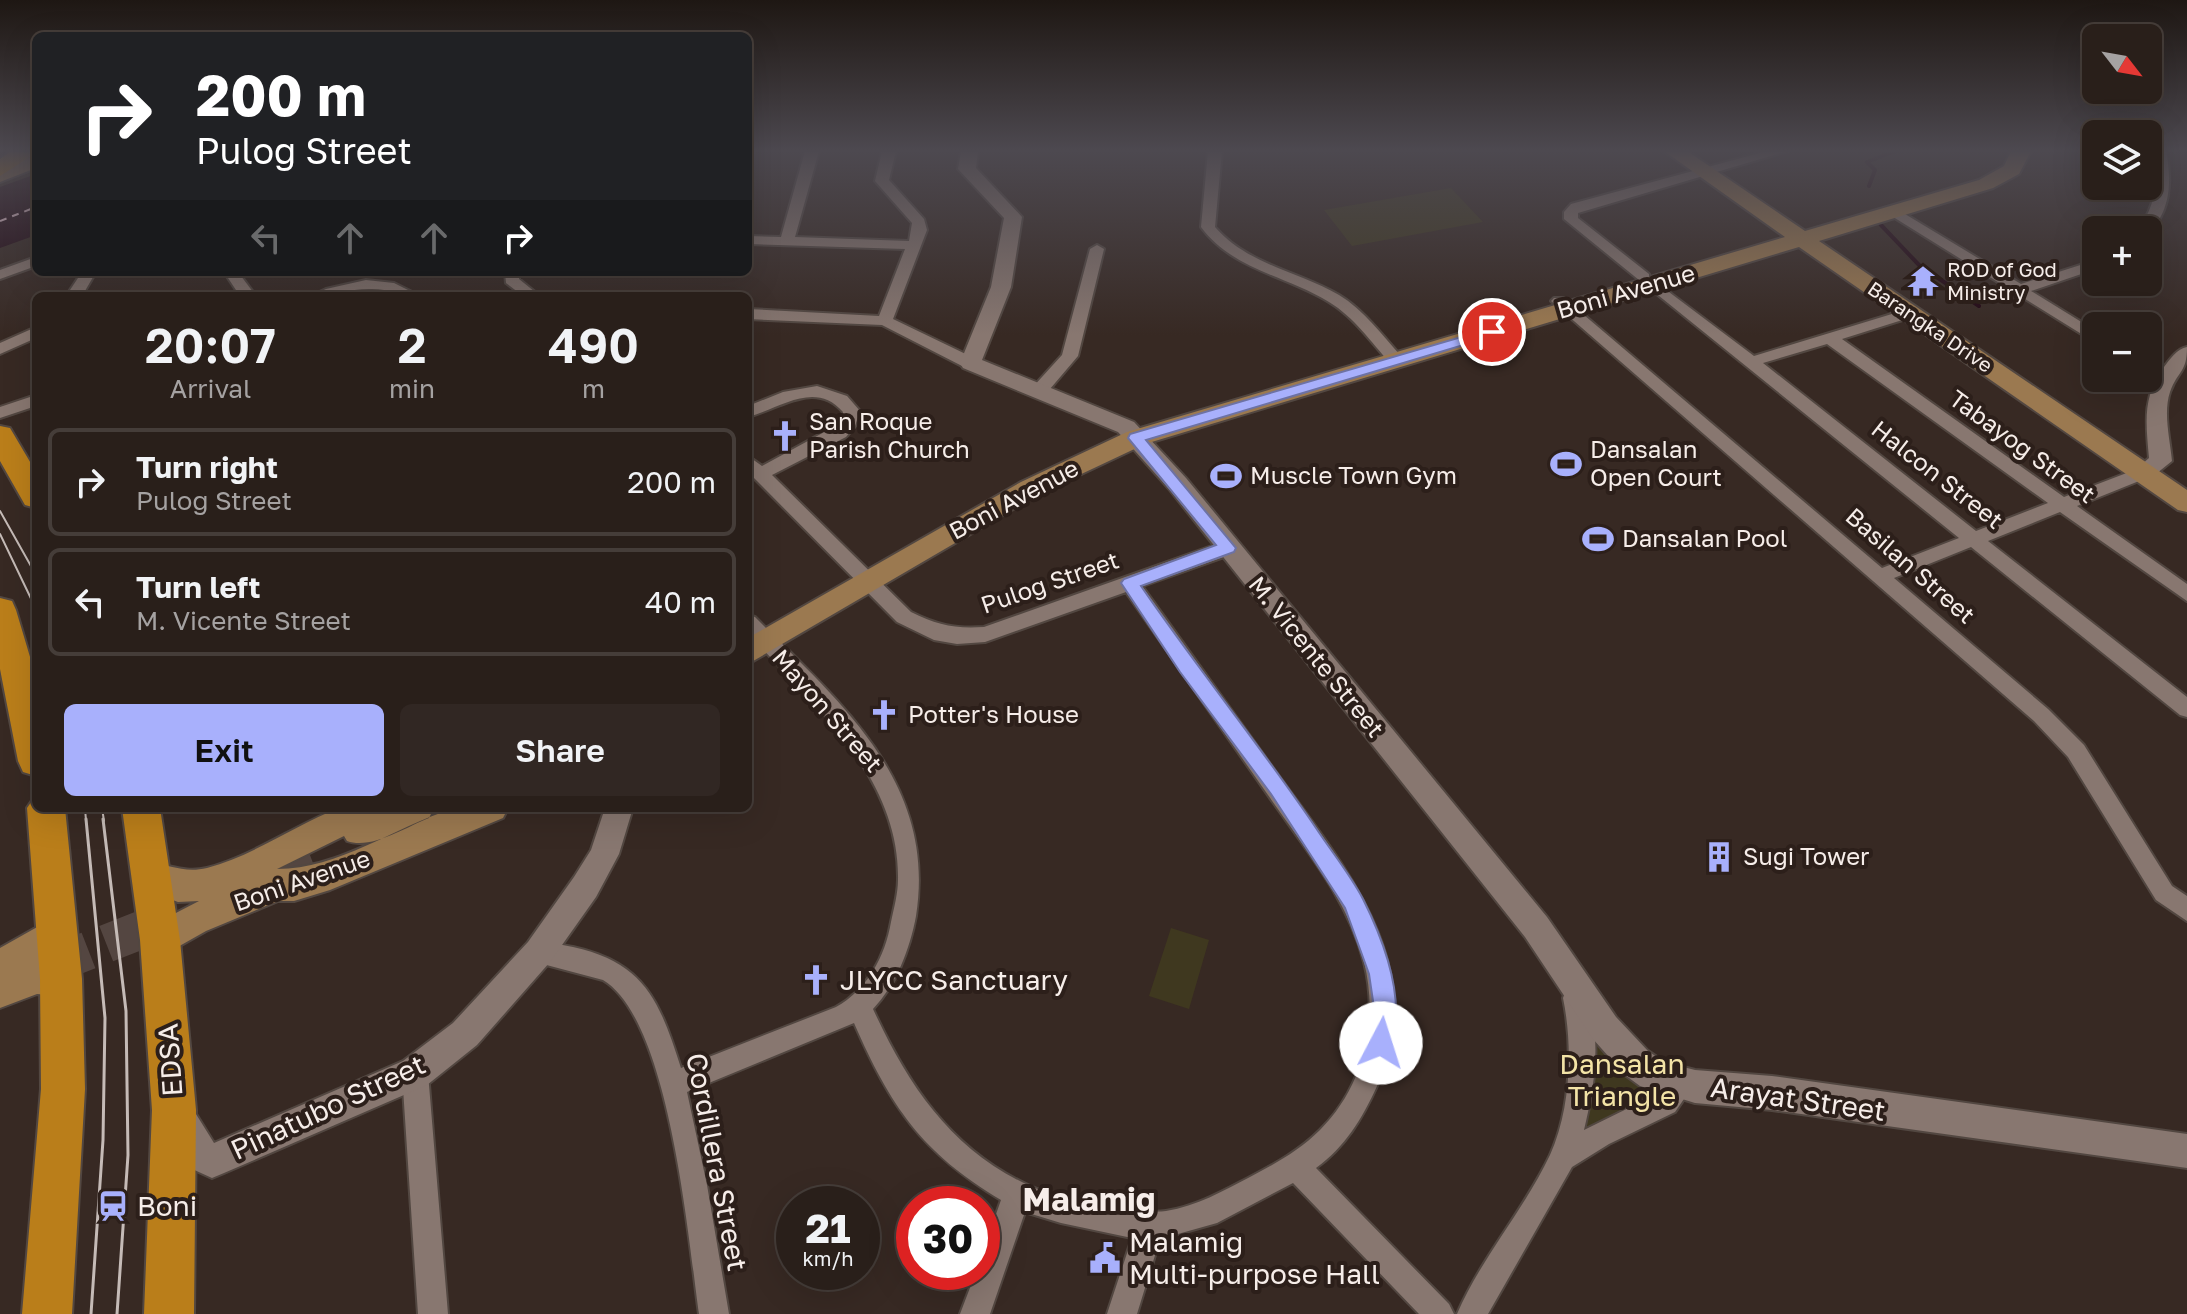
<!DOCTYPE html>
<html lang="en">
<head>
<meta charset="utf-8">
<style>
  :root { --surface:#291f1a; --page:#312723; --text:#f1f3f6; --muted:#a5a2a2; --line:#453d39; --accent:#a8b0fc }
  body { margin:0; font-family:"Golos Text",sans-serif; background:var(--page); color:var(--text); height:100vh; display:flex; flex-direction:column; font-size:30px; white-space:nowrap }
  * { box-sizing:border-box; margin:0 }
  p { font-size:26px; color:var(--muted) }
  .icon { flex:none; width:44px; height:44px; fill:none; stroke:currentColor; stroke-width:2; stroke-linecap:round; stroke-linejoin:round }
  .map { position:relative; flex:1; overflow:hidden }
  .sheet { position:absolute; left:32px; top:292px; width:720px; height:520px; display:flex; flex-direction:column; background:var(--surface); border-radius:12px; box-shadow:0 8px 32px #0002,0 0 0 2px var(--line) }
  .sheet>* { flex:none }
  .guide { position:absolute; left:32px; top:32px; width:720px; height:244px; border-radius:12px; box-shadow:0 8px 32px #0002,0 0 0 2px var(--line); background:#202124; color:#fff; overflow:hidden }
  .needle { width:52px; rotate:121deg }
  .fabs { position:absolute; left:2082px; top:24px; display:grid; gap:16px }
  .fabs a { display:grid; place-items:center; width:80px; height:80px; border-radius:12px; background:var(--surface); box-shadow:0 8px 32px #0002,0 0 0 2px var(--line); font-size:40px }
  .speed { position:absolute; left:776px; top:1186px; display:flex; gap:16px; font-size:40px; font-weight:700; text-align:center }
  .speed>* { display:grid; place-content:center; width:104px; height:104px; border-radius:50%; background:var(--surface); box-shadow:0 8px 32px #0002,0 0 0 2px var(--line); line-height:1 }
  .speed small { font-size:20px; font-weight:400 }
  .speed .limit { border:12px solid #d22; background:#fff; color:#111 }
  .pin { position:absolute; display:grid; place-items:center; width:68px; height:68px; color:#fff; margin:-34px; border:4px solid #fff; border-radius:50%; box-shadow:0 2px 8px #0007 }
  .me { position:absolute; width:88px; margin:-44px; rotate:5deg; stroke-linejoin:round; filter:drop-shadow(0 0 6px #0008) }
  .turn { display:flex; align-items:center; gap:28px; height:168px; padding:0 32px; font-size:36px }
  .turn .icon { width:104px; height:104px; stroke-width:2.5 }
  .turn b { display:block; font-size:56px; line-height:68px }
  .lanes { display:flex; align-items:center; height:76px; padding:0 32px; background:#0003; justify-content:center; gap:40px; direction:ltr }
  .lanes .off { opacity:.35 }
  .eta { display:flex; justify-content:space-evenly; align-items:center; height:136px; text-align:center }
  .eta b { font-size:48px; font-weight:600; line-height:56px }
  .primary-button { display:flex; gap:16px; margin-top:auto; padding:16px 32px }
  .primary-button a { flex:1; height:92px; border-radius:12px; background:var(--accent); color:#111; font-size:32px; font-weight:600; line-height:92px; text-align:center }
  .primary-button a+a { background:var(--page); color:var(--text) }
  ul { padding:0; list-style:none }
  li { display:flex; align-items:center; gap:24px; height:108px; margin:0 16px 12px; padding:0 16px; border:4px solid var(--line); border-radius:12px }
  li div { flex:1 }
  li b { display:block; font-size:30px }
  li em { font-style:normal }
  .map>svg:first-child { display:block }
  .green { fill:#3f381f }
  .water { fill:#220713 }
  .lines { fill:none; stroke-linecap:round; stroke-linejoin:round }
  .stream { stroke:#220713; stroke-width:4 }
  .ferry { stroke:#fdd6e4; stroke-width:2; stroke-dasharray:7 6; stroke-linecap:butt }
  .secondary-tunnel { stroke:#544641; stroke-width:38; stroke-dasharray:38 19; stroke-linecap:butt }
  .minor-casing { stroke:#524741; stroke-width:4 }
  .tertiary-casing { stroke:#524741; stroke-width:4 }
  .secondary-casing { stroke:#524741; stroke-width:4 }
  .trunk-casing { stroke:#524741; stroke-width:4 }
  .minor { fill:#887770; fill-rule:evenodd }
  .tertiary { fill:#887770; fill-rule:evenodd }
  .secondary { fill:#9b7950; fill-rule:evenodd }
  .trunk { fill:#ba7e1a; fill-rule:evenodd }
  .tram-far1 { stroke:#c5bbb7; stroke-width:2 }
  .tram { stroke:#c5bbb7; stroke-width:3 }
  .route { fill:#a8b0fc; stroke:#6d72a4; stroke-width:2 }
  .labels { text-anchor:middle; stroke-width:8; stroke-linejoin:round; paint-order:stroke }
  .far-poi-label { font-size:20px; fill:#f6ede9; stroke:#2c1f1a; text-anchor:start }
  .far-street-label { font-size:20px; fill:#f6ede9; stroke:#2c1f1a }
  .street-label { font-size:24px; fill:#f6ede9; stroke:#2c1f1a }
  .poi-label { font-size:24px; fill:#f6ede9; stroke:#2c1f1a; text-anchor:start }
  .near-poi-label { font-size:28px; fill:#f6ede9; stroke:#2c1f1a; text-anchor:start }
  .near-street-label { font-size:28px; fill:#f6ede9; stroke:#2c1f1a }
  .near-park-label { font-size:28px; fill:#f3e3a6; stroke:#2c1f1a }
  .near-neighbourhood-label { font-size:32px; font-weight:bold; fill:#f6ede9; stroke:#2c1f1a }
</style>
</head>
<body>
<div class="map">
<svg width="2187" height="1314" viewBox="0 0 2187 1314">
  <rect width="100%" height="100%" fill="#372923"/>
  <path class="green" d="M 1451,188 L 1483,222 L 1352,246 L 1324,210 Z
    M 1171,928 L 1209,940 L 1189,1009 L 1149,996 Z
    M 1591,1008 L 1680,1089 L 1579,1135 Z"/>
  <path class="water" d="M 36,174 L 36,235 L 0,248 L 0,187 Z"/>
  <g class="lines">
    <path class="stream" d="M 1869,186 L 1875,170 L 1867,162 L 1895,151
      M 1881,225 L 1919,265 L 1979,306"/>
    <path class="ferry" d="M 0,221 L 36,207"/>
    <path class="secondary-tunnel" d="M 278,878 L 331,858
      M 0,985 L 177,916"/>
    <defs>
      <path id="minor" d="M 805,151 L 819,151 L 795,237 L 909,241 L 912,223 L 875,181 L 882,151 L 896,151 L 889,180 L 924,219 L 927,230 L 893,319 L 976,359 L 976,367 L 964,367 L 882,325 L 748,319 L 748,309 L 879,316 L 905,249 L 748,244 L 748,236 L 781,237 Z
        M 1208,151 L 1222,151 L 1215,227 C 1248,265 1298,271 1339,295 C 1364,310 1382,335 1402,357 L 1402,363 L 1390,363 C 1371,342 1354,317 1329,302 C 1285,275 1233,270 1201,227 Z
        M 1767,151 L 1788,151 L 1578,213 L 1578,218 L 1649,274 L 1649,280 L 1639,280 L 1564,219 L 1564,212 L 1571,204 Z
        M 2152,151 L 2166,151 C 2172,180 2171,212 2148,233 L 2148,230 L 2138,230 C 2156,205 2159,181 2152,151 Z
        M 1895,208 L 2021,284 L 2096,260 L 2096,269 L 2031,291 L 2096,331 L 2096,343 L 1890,215 L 1888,212 Z
        M 1097,245 L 1104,249 L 1078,356 L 1044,396 L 1032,396 L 1032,388 L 1062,355 L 1090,249 Z
        M 36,257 L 36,266 L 0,279 L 0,270 Z
        M 82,272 L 96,272 L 82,296 L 66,296 Z
        M 224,272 L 238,272 L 256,296 L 240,296 Z
        M 505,272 L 519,272 L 519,279 L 540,296 L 523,296 L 506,283 Z
        M 366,280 L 394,283 L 420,296 C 402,296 387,288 369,289 C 349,289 331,296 311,296 L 326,289 Z
        M 1653,280 L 1754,356 L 1905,310 L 1915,310 L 1915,316 L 1842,339 L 2064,497 L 2137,469 L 2149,469 L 2152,473 L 2149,477 L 2077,506 L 2187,584 L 2187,601 L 2060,512 L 1988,541 L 2187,697 L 2187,717 L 2180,715 L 1971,547 L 1894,578 L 2048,709 L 2084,745 L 2172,886 L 2187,896 L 2187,921 L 2156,900 L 2068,757 L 2034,721 L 1551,301 L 1554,298 L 1564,298 L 1882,568 L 1959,538 L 1648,287 L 1648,281 ZM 1827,344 L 2048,503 L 1976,531 L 1763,363 Z
        M 36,327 L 36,338 L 0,354 L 0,343 Z
        M 2148,366 L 2168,376 L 2168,384 L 2156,384 L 2148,378 Z
        M 817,386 L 847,396 L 860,411 L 855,426 L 846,437 L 772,475 L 911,612 C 937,625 955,629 984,627 L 1221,543 L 1235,543 L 1237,548 L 1235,553 L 1142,586 C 1185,645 1227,705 1270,764 C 1338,859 1433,963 1377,1086 C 1362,1119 1345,1147 1316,1168 L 1449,1304 L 1454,1314 L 1419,1314 L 1293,1183 L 1217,1223 L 1160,1239 L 1137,1314 L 1107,1314 L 1132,1238 L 1061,1223 L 1025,1212 L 990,1314 L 960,1314 L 976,1272 L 982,1272 L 982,1254 L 1001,1200 C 921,1152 891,1107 854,1023 L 687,1092 L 707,1185 L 729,1314 L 699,1314 C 688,1238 670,1020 603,980 L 539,963 L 531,960 L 527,952 L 531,944 C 544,939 559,945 573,947 C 646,963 660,1003 681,1068 L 836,1007 C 867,990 885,957 891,922 C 894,908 898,893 898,880 C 900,777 813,702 748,634 L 748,615 L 755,617 C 840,703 937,782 916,916 C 910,949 896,985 873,1009 C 908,1085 951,1150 1030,1186 C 1057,1198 1138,1215 1166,1211 C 1197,1206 1223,1191 1250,1177 C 1275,1164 1300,1150 1320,1130 C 1364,1086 1379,1021 1364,962 C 1348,899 1304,847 1268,795 C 1220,727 1173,659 1126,592 L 985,642 L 957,644 L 934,640 L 897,622 L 748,472 L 748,456 L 762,466 L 839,424 L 843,412 C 815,380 781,408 748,417 L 748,406 L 783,392 Z
        M 36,395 L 36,406 L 0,418 L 0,407 Z
        M 1575,986 L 1584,990 C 1603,1034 1595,1084 1584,1130 L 1657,1094 L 1673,1074 L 1682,1070 L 1691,1074 L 1695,1083 L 1675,1112 L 1609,1144 L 1572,1167 L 1488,1314 L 1457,1314 C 1481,1258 1524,1210 1550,1155 C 1571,1109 1573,1046 1563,998 L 1566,990 Z
        M 415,1060 L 424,1064 L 428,1073 L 448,1314 L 418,1314 L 402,1073 L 406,1064 Z"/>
      <path id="tertiary" d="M 961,151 L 978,151 L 976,168 L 1022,217 L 1011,287 L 982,360 L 1134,422 L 1186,478 L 1547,917 L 1616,1017 L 1648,1051 L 1664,1062 L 1695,1070 L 1772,1076 L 2187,1134 L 2187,1168 L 1772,1110 L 1695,1103 L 1640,1086 L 1625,1075 L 1593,1039 L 1525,937 L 1170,490 L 1118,432 L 963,368 L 960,363 L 991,287 L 1004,218 L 958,169 Z
        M 2187,347 C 2187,373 2178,370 2170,392 C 2163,413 2170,439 2172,461 L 2151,478 L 2135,478 L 2132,473 L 2149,458 C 2146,423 2142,397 2164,367 C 2170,359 2177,349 2187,347 Z
        M 605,808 L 633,808 L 619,854 L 596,897 L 550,962 L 477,1045 L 427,1085 L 224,1173 L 212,1178 L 190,1168 L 162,1118 L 167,1106 L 179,1101 L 191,1106 L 214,1143 L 403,1061 L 453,1023 L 528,942 L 574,877 L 591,850 Z"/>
      <path id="secondary" d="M 1664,151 L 1687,151 L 1805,231 L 1979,180 L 2004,166 L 2011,151 L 2031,151 L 2019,174 L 1993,188 L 1819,241 L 2187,490 L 2187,512 L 2178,510 L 1799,247 L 1145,444 L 1039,494 L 748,664 L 748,638 L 1021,482 L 1127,432 L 1785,237 Z
        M 36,155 L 36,168 L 0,182 L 0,169 Z
        M 339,808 L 434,808 L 429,818 C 406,827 371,850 347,841 L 344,836 L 277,869 C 339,869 394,827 452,809 C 468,804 490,808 508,808 L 503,818 L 330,890 L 294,901 L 278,901 L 206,931 L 160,957 L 147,952 L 142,940 L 147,928 L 199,901 L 178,902 L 140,888 L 135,877 L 140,866 C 161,858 178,875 207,868 C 253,856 295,825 339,808 Z
        M 55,917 L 68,922 L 73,934 L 68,946 L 44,960 L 74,967 L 79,979 L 74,991 L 61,996 L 37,994 L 0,1008 L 0,948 Z"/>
      <path id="trunk" d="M 11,151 L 36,153 L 0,176 L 0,159 Z
        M 0,426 L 10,428 L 36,472 L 36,508 L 25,505 L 0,461 Z
        M 0,598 L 12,601 L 16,610 L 36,677 L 36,776 L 23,772 L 18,761 L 0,669 Z
        M 36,795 L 36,808 L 65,808 L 82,979 L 85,1089 L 72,1314 L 22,1314 L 41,1089 L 40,979 L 27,808 Z
        M 122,808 L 160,808 L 180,940 L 196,1110 L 194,1314 L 144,1314 L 152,1110 L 140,940 Z"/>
    </defs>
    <use href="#minor" class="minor-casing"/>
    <use href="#tertiary" class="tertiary-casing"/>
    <use href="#secondary" class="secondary-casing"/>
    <use href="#trunk" class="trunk-casing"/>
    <use href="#minor" class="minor"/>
    <use href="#tertiary" class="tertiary"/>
    <use href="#secondary" class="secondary"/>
    <use href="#trunk" class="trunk"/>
    <path class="tram-far1" d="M 0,511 L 36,575
      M 0,534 L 36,609
      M 85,808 L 86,821
      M 102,808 L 104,821"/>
    <path class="tram" d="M 86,819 L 105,1018 L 103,1140 L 91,1314
      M 103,819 L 126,1011 L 128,1155 L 117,1314"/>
  </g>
  <linearGradient id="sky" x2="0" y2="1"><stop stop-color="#1e1713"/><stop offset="0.45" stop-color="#4d4950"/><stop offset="1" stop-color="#4d4950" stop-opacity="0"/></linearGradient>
  <rect width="2187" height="335" fill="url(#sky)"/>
  <path class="route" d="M 1492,328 L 1497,329 L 1497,335 L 1146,440 L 1236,548 L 1234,552 L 1141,586 C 1197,668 1260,745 1316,828 C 1331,851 1350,874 1363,899 C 1384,941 1408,1004 1389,1051 L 1381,1054 L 1372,1051 L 1369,1043 L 1373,1001 L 1369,974 L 1345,908 L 1271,794 L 1180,672 L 1121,583 L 1124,579 L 1216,545 L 1128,438 L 1130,434 Z"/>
  <defs>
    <symbol id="temple-bare" viewBox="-9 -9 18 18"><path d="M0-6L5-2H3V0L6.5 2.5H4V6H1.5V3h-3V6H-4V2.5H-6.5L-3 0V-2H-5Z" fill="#a8b0fc" stroke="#2c1f1a" stroke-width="2.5" paint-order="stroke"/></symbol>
    <symbol id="church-bare" viewBox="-9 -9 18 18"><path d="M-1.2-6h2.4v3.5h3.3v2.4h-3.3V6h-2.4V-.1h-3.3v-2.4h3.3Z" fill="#a8b0fc" stroke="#2c1f1a" stroke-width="2.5" paint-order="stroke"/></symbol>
    <symbol id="stadium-bare" viewBox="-9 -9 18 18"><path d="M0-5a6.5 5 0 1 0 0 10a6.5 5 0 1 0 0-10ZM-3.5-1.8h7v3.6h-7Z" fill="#a8b0fc" stroke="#2c1f1a" stroke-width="2.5" paint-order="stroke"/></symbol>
    <symbol id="building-bare" viewBox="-9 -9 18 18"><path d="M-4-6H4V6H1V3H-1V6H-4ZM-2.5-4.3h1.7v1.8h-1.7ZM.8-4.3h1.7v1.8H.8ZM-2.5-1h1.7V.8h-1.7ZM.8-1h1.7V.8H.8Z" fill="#a8b0fc" stroke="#2c1f1a" stroke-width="2.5" paint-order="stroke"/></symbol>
    <symbol id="station-bare" viewBox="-9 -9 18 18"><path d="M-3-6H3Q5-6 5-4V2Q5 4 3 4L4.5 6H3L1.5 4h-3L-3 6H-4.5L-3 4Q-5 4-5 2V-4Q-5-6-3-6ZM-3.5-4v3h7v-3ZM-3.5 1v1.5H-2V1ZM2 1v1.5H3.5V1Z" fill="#a8b0fc" stroke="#2c1f1a" stroke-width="2.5" paint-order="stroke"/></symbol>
    <symbol id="civic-bare" viewBox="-9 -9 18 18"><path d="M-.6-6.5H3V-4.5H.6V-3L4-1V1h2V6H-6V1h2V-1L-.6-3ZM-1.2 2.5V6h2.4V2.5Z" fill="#a8b0fc" stroke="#2c1f1a" stroke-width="2.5" paint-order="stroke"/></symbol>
  </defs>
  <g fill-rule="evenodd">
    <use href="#temple-bare" x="1901" y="259" width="44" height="44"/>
    <use href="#church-bare" x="763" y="414" width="44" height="44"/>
    <use href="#stadium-bare" x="1544" y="442" width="44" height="44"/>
    <use href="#stadium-bare" x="1204" y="454" width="44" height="44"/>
    <use href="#stadium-bare" x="1576" y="517" width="44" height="44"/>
    <use href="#church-bare" x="862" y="693" width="44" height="44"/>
    <use href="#building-bare" x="1697" y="835" width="44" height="44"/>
    <use href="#church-bare" x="794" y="958" width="44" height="44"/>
    <use href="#station-bare" x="91" y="1184" width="44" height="44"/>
    <use href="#civic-bare" x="1083" y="1236" width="44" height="44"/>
  </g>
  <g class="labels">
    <g class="far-poi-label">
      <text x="1947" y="277">ROD of God<tspan x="1947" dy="23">Ministry</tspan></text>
    </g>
    <g class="far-street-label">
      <text transform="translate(1930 327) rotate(34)" y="7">Barangka Drive</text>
    </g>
    <g class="street-label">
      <text transform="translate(1626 292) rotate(-16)" y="8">Boni Avenue</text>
      <text transform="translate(2022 447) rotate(36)" y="8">Tabayog Street</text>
      <text transform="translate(1937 475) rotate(38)" y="8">Halcon Street</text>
      <text transform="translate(1014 500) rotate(-28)" y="8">Boni Avenue</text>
      <text transform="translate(1910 566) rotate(41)" y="8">Basilan Street</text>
      <text transform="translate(1050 583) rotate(-19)" y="8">Pulog Street</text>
      <text transform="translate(1316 657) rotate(51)" y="8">M. Vicente Street</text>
      <text transform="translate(827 711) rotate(49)" y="8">Mayon Street</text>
      <text transform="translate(302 881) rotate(-19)" y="8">Boni Avenue</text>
    </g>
    <g class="poi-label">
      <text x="809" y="430">San Roque<tspan x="809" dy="28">Parish Church</tspan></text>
      <text x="1590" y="458">Dansalan<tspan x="1590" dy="28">Open Court</tspan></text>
      <text x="1250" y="484">Muscle Town Gym</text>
      <text x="1622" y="547">Dansalan Pool</text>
      <text x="908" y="723">Potter's House</text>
      <text x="1743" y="865">Sugi Tower</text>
    </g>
    <g class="near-poi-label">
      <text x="840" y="990">JLYCC Sanctuary</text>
      <text x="137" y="1216">Boni</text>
      <text x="1129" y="1252">Malamig<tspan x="1129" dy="32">Multi-purpose Hall</tspan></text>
    </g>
    <g class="near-street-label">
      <text transform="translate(170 1060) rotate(-94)" y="10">EDSA</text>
      <text transform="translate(1798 1099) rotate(8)" y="10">Arayat Street</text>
      <text transform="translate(328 1107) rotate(-25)" y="10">Pinatubo Street</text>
      <text transform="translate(717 1162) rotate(79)" y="10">Cordillera Street</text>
    </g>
    <g class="near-park-label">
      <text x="1622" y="1074">Dansalan<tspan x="1622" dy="32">Triangle</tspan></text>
    </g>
    <g class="near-neighbourhood-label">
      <text x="1089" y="1211">Malamig</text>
    </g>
  </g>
</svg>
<div class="fabs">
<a><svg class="needle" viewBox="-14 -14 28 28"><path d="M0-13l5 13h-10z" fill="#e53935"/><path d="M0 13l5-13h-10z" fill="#a5a2a2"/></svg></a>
<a><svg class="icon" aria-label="layers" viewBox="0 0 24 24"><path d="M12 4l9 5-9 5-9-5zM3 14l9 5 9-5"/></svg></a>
<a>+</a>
<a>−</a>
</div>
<div class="speed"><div>21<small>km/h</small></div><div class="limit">30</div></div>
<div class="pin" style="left:1492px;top:332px;background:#d93025"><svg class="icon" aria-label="arrive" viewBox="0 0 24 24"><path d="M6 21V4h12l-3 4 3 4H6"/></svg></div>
<svg class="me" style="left:1381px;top:1043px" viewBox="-20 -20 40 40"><circle r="19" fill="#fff"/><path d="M0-13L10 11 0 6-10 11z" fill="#a8b0fc"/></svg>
<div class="guide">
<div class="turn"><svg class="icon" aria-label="right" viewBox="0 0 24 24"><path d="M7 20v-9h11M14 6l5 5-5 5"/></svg><div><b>200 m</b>Pulog Street</div></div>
<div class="lanes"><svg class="icon off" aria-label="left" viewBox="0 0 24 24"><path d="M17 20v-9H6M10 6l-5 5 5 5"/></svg><svg class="icon off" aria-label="ahead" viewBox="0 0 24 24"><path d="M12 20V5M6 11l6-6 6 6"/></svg><svg class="icon off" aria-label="ahead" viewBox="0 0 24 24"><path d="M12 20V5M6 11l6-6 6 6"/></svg><svg class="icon" aria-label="right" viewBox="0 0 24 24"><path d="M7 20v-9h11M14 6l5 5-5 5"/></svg></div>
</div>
<section class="sheet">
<div class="eta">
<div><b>20:07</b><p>Arrival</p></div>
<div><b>2</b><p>min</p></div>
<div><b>490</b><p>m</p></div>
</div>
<ul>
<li><svg class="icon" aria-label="right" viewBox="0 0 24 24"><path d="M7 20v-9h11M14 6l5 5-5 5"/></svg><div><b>Turn right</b><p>Pulog Street</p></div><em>200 m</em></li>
<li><svg class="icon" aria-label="left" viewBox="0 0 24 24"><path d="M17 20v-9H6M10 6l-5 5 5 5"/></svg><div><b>Turn left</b><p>M. Vicente Street</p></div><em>40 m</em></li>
</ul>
<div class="primary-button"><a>Exit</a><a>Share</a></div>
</section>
</div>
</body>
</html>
